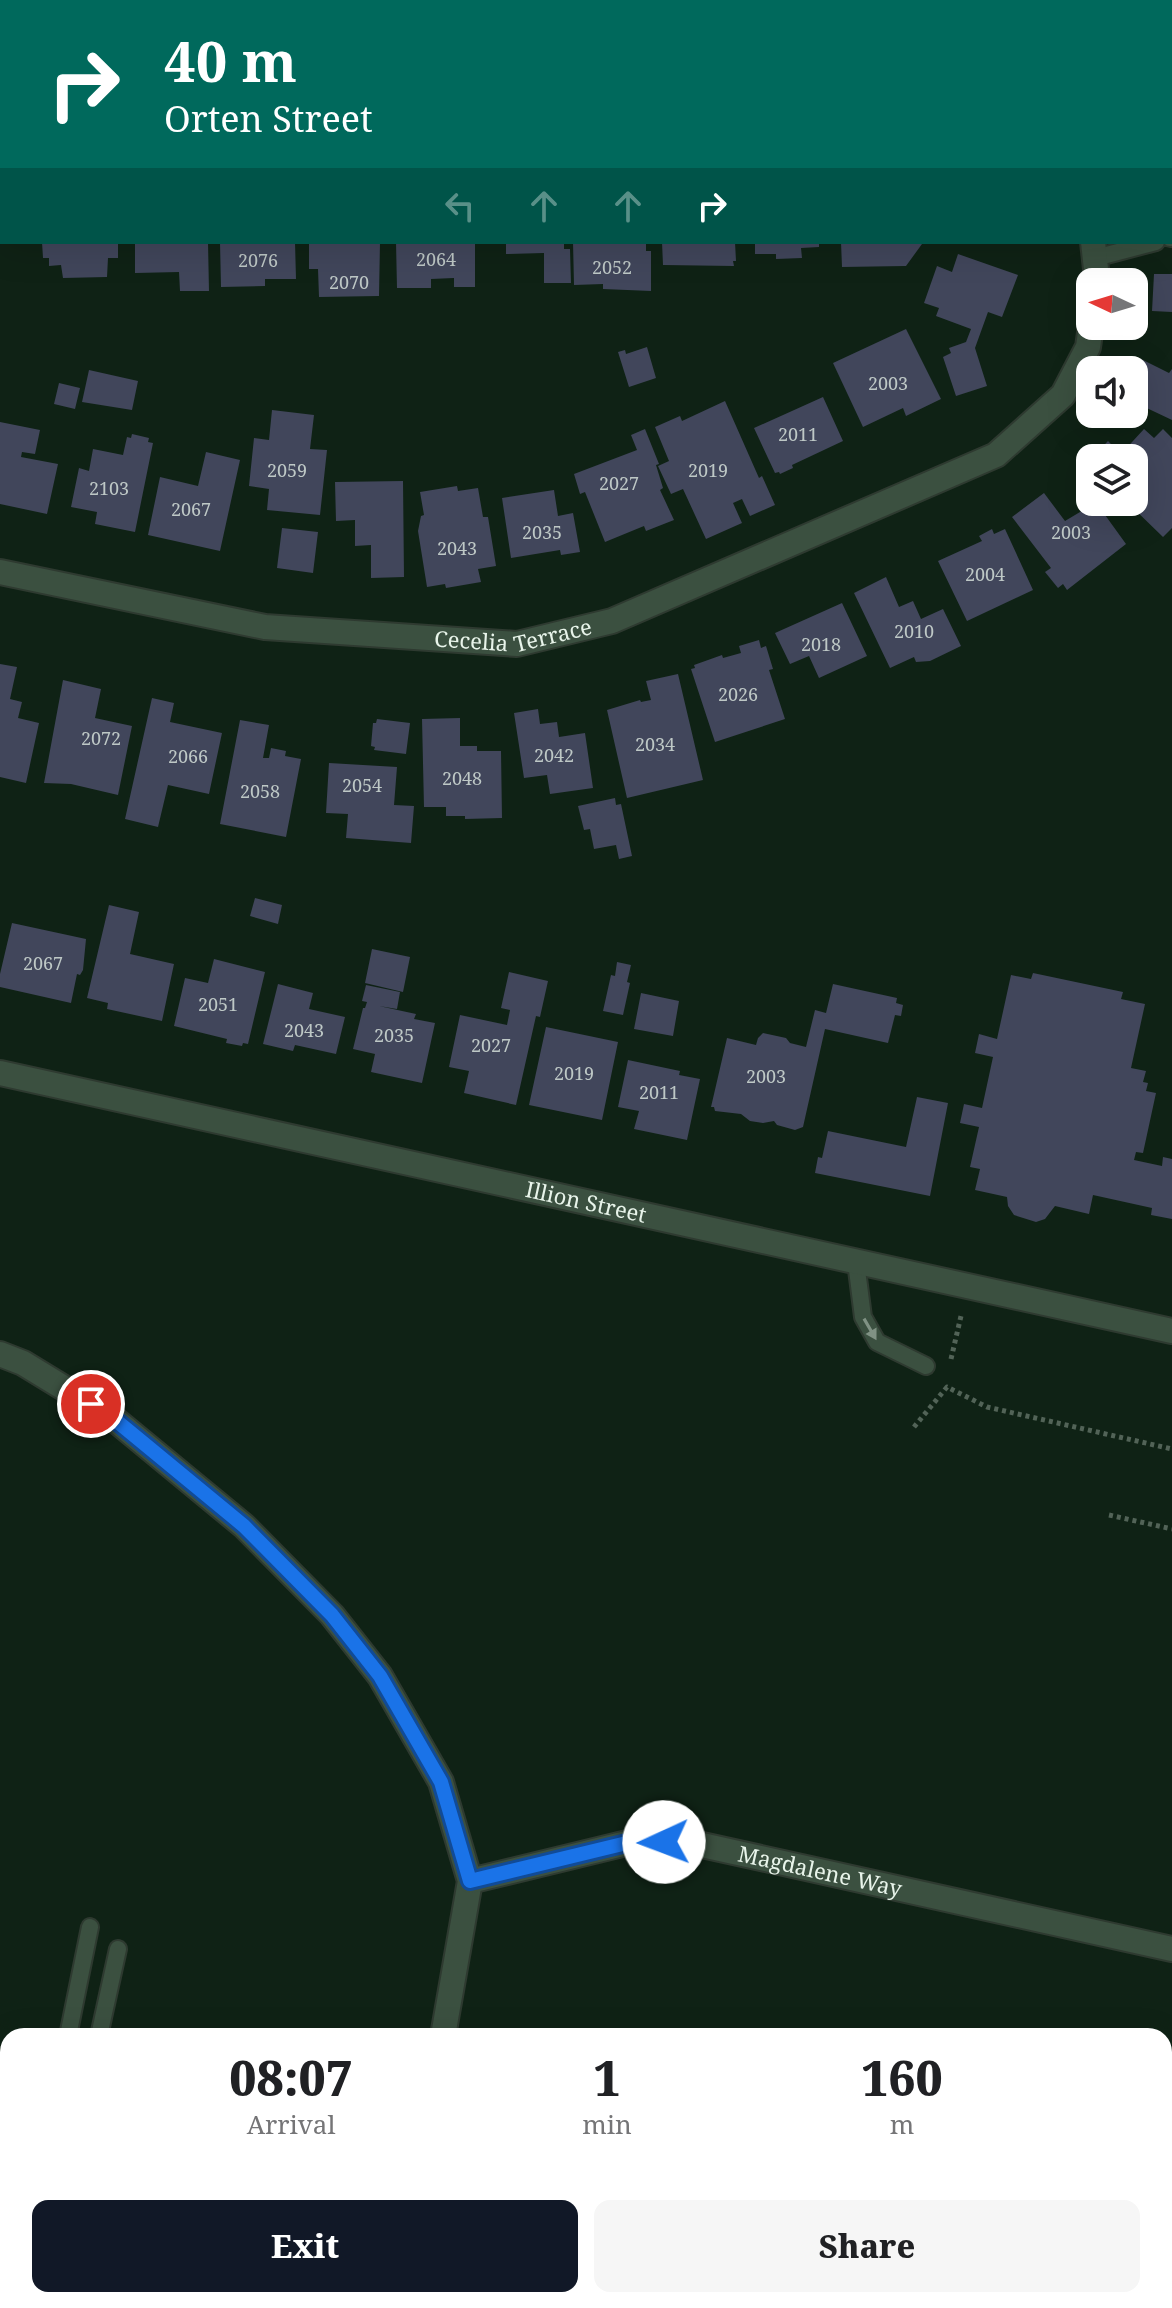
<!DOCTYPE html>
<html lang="en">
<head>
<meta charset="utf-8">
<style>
  :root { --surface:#fff; --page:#f6f6f6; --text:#202124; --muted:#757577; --accent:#111827 }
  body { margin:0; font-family:"Noto Serif",serif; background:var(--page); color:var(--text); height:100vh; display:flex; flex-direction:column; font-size:30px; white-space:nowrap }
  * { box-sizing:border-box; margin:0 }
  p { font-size:26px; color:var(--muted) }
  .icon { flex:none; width:44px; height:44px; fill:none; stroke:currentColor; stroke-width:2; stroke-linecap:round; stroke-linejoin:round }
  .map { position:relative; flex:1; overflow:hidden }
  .drawer { position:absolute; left:0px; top:2028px; width:1172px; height:280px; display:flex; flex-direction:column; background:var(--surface); border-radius:24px 24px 0 0; box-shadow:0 8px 32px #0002 }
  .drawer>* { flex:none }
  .top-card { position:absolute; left:0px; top:0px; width:1172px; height:244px; box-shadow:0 8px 32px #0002; background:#00695c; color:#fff; overflow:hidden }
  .needle { width:52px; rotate:274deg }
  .buttons { position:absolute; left:1076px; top:268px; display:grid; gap:16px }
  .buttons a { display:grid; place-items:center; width:72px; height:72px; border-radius:16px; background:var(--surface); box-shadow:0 8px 32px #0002; font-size:40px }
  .pin { position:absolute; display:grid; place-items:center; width:68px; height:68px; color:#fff; margin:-34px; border:4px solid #fff; border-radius:50%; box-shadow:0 2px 8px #0007 }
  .me { position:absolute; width:88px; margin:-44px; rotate:268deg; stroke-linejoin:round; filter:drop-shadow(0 0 6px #0008) }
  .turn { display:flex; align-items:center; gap:28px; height:168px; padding:0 32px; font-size:36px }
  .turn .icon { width:104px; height:104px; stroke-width:2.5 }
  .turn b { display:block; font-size:56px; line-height:68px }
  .lanes { display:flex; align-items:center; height:76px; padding:0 32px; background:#0003; justify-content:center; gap:40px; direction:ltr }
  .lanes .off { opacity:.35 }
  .eta { display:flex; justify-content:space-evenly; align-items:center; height:136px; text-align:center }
  .eta b { font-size:48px; font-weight:800; line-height:56px }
  .button { display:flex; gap:16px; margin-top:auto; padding:16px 32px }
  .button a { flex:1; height:92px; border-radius:16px; background:var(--accent); color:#fff; font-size:32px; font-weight:800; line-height:92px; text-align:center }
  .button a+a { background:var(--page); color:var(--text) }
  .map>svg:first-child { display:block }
  .building { fill:#41465b }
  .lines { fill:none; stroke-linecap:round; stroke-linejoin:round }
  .service-casing { stroke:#2e3a30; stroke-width:20 }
  .minor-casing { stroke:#2e3a30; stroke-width:28 }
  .tertiary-casing { stroke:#2e3a30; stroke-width:28 }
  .path { stroke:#526357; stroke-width:5; stroke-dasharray:4 4; stroke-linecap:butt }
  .service { stroke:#3b5040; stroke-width:16 }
  .minor { stroke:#3b5040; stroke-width:24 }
  .tertiary { stroke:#3b5040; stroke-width:24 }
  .oneway { fill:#809284 }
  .route-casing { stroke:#114b97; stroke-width:20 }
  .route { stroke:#1a73e8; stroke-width:14 }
  .labels { text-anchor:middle; stroke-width:8; stroke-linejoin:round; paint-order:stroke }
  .number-label { font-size:18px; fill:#bec8c6 }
  .street-label { font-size:22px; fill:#e8f4ea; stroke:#030a05 }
</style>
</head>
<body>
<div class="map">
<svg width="1172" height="2308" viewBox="0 0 1172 2308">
  <rect width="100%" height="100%" fill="#0f2215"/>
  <path class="building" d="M 42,242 L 118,242 L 118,258 L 108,258 L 107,277 L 63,278 L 61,265 L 49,266 L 49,258 L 43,258 Z
    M 135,242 L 208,242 L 209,291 L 180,291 L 179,272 L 135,273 Z
    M 220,242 L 295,242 L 296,279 L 265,279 L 265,286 L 221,287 Z
    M 309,242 L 380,242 L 379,296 L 319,297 L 318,269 L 309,269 Z
    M 396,242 L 475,242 L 475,287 L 454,287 L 454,278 L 431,279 L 431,288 L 397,288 Z
    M 506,242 L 564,242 L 564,249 L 570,249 L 571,283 L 544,283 L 544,253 L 506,254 Z
    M 573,242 L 646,242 L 646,251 L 651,251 L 651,291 L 603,289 L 603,284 L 574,285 Z
    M 662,242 L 735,242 L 736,261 L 733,261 L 734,266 L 663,265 Z
    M 755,242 L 819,242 L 819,247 L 801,248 L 802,258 L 776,259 L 776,254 L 755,254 Z
    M 841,242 L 922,242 L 922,244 L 906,266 L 842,267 Z
    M 958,254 L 1018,275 L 1002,317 L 988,312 L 975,348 L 987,386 L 956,396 L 943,357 L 951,353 L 949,348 L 966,342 L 971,329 L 936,316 L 939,308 L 924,303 L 937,266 L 952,272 Z
    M 1154,274 L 1172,274 L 1172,312 L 1152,311 Z
    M 906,329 L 941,399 L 906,416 L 903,408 L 863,427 L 833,363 Z
    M 647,347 L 656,378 L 629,387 L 618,352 L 625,350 L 626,354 Z
    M 1141,359 L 1169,373 L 1172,369 L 1172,420 L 1134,402 L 1134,374 Z
    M 89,370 L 138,381 L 132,410 L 82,402 Z
    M 59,383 L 80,388 L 75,409 L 54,404 Z
    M 823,397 L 843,441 L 792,465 L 793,468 L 780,474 L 779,472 L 775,473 L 754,428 Z
    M 725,401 L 759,478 L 762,476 L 775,505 L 750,516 L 742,499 L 733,503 L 742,523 L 706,539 L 683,489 L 671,494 L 658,466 L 669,461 L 655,427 L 680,416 L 682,421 Z
    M 272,410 L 314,415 L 310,449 L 327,450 L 320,515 L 267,510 L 269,489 L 249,486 L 254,438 L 269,440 Z
    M 0,422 L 40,430 L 35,454 L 22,452 L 21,457 L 58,464 L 47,514 L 0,504 Z
    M 645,429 L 659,464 L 656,465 L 663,488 L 660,490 L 674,520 L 646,531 L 644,526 L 605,542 L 585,492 L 580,494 L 574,474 L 637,450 L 631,435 Z
    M 1144,429 L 1154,438 L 1163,429 L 1172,438 L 1172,528 L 1163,537 L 1127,502 L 1134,502 L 1134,458 L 1092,458 L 1108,441 L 1121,454 Z
    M 132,434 L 149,438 L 148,442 L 153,443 L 135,532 L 95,524 L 97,512 L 71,507 L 79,468 L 89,471 L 93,449 L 123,455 L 127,437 L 131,438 Z
    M 206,452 L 240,460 L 220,551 L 148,535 L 160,477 L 198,486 Z
    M 403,481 L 404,577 L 371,578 L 371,545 L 355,546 L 355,520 L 336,521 L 335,482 Z
    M 457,486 L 458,491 L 478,488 L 483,517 L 488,517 L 496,566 L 478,569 L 481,582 L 446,588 L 445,584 L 427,587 L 418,531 L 421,516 L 424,515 L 420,492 Z
    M 554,490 L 558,516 L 573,513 L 580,552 L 561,555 L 560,550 L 511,558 L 502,498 Z
    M 1044,493 L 1065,521 L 1085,509 L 1090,516 L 1100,508 L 1126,544 L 1067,590 L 1063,584 L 1058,588 L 1045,572 L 1051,568 L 1012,517 Z
    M 282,528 L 318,532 L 313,573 L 277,568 Z
    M 992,529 L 994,534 L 1005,529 L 1033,590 L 967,621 L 938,561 L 982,541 L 979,536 Z
    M 886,577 L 899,607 L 913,601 L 921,619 L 943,609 L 961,646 L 930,661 L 916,662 L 914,657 L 890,668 L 854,593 Z
    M 842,603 L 867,656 L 819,678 L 809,656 L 790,664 L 775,633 Z
    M 759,640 L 761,648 L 766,646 L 773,669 L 769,670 L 785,719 L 715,742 L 691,669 L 695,668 L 694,665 L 722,655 L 723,658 L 741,653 L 739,646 Z
    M 0,664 L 17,667 L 10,699 L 22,702 L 18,718 L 39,723 L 26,783 L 0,777 Z
    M 678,674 L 703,780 L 627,798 L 607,710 L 640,700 L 641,702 L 651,700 L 646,681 Z
    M 63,680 L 101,689 L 95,718 L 132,726 L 118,795 L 71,784 L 44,783 Z
    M 152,698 L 174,703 L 170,722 L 222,733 L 209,794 L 168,785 L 158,827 L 125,819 Z
    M 538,709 L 540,724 L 557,722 L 559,737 L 585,733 L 593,788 L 550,794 L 547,775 L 524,778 L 514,713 Z
    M 460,718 L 460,746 L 477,746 L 477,751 L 501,751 L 502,818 L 465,819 L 465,816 L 446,816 L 446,807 L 424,807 L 422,719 Z
    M 377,719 L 410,723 L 406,754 L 374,750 L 375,747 L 371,746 L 373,723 L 376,723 Z
    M 240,720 L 269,725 L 263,758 L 269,758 L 271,748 L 286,751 L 285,756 L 301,759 L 286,837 L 220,824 Z
    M 329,763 L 397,767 L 394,805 L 414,806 L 411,843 L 346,838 L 348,814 L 326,813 Z
    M 615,798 L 616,805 L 621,804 L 632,856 L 619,859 L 616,845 L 594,849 L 590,829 L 584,830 L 578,806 Z
    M 255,898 L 282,905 L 278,924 L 250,916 Z
    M 109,905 L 139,912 L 130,954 L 174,964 L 162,1021 L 107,1009 L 108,1003 L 87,998 Z
    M 12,923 L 86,939 L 83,970 L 80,975 L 77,974 L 71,1003 L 0,987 L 0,974 Z
    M 372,949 L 410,957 L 403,992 L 365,983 Z
    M 214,959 L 265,972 L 248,1044 L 243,1043 L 242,1046 L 226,1043 L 227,1039 L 174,1026 L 185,978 L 208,983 Z
    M 617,962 L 631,965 L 627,982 L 630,983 L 623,1015 L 603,1011 L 611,975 L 615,976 Z
    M 509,972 L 548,981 L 540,1017 L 536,1016 L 516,1105 L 464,1093 L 469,1071 L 449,1067 L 460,1015 L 507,1025 L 510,1010 L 501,1008 Z
    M 1033,973 L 1123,992 L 1121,999 L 1145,1004 L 1131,1068 L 1146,1071 L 1143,1082 L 1148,1083 L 1146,1091 L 1156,1093 L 1143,1153 L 1136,1152 L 1134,1160 L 1162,1166 L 1163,1157 L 1172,1159 L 1172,1219 L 1151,1215 L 1152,1208 L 1093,1195 L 1089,1214 L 1055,1206 L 1045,1219 L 1036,1222 L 1014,1215 L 1008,1206 L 1007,1197 L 975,1190 L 980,1169 L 970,1167 L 979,1127 L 960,1123 L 964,1104 L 982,1108 L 993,1057 L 975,1053 L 979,1034 L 997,1039 L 1011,975 L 1031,979 Z
    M 278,984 L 313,993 L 309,1009 L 345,1017 L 336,1054 L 295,1045 L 293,1051 L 263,1044 Z
    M 833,984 L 897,998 L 896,1003 L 903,1005 L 901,1016 L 895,1015 L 888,1043 L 825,1029 L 803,1127 L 795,1130 L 777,1125 L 774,1121 L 763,1123 L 750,1121 L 741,1114 L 715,1111 L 714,1107 L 711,1107 L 727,1038 L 756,1045 L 758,1038 L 763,1033 L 786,1038 L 790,1043 L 806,1047 L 815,1010 L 826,1013 Z
    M 366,985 L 400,992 L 397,1009 L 379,1006 L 416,1014 L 414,1019 L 435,1023 L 422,1083 L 371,1072 L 375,1054 L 353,1049 L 363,1008 L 365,1008 L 367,1002 L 362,1001 Z
    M 641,993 L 679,1001 L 673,1036 L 634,1029 Z
    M 546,1027 L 618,1042 L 602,1120 L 529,1105 Z
    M 628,1060 L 680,1071 L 679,1075 L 700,1079 L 687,1140 L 634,1129 L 639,1111 L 618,1107 Z
    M 917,1097 L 948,1103 L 930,1196 L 815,1173 L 818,1157 L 822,1158 L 828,1131 L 906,1147 Z"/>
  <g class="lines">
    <defs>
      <path id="service" d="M 1170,238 L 1172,238
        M 1095,258 L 1156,242
        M 856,1262 L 863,1317 L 877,1342 L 926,1366
        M 68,2036 L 90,1927
        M 99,2036 L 118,1949"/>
      <g id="minor">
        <path d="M 0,110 L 2,110"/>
        <path d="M 1093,242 L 1096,269 L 1095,282"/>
        <path id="s1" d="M 0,572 L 265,627 L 517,644 L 612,621 L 996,455 L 1063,395 L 1088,347 L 1091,326"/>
        <path d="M 0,1354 L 23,1363 L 113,1418 L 244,1526 L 332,1615 L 380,1676 L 441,1782 L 470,1881 L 443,2036"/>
        <path id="s2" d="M 470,1881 L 635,1841 L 693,1843 L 1172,1949"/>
        <path d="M 0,2192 L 8,2194"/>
        <path d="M 500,2300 L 540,2308"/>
        <path d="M 396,2308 L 397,2300"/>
      </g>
      <g id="tertiary">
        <path id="s3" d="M 0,1073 L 1172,1331"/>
      </g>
    </defs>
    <use href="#service" class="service-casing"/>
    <use href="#minor" class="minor-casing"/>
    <use href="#tertiary" class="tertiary-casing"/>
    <path class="path" d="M 951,1359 L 961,1316
      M 914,1427 L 947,1387 L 987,1407 L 1172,1449
      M 1109,1515 L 1172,1529"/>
    <use href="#service" class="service"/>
    <use href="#minor" class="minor"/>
    <use href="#tertiary" class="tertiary"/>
  </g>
  <defs><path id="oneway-solid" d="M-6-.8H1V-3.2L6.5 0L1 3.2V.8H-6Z" transform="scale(2)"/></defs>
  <use class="oneway" href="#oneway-solid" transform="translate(870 1329) rotate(60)"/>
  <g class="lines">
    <defs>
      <path id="route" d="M 91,1404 L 113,1418 L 244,1526 L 332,1615 L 380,1676 L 441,1782 L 470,1881 L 635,1841 L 664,1842"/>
    </defs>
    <use href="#route" class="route-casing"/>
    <use href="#route" class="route"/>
  </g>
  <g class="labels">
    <g class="number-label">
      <text x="436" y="266">2064</text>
      <text x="258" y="267">2076</text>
      <text x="612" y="274">2052</text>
      <text x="349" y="289">2070</text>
      <text x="888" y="390">2003</text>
      <text x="798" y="441">2011</text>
      <text x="287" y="477">2059</text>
      <text x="708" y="477">2019</text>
      <text x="619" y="490">2027</text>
      <text x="109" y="495">2103</text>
      <text x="191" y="516">2067</text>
      <text x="542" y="539">2035</text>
      <text x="1071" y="539">2003</text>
      <text x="457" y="555">2043</text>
      <text x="985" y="581">2004</text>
      <text x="914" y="638">2010</text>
      <text x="821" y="651">2018</text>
      <text x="738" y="701">2026</text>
      <text x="101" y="745">2072</text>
      <text x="655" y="751">2034</text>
      <text x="554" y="762">2042</text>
      <text x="188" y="763">2066</text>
      <text x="462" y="785">2048</text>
      <text x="362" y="792">2054</text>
      <text x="260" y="798">2058</text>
      <text x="43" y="970">2067</text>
      <text x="218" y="1011">2051</text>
      <text x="304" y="1037">2043</text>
      <text x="394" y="1042">2035</text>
      <text x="491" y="1052">2027</text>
      <text x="574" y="1080">2019</text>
      <text x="766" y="1083">2003</text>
      <text x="659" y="1099">2011</text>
    </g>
    <g class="street-label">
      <text dy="8" stroke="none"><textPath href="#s1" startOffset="520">Cecelia Terrace</textPath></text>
      <text dy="8" stroke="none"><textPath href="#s3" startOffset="600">Illion Street</textPath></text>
      <text dy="8" stroke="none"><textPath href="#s2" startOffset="358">Magdalene Way</textPath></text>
    </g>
  </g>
</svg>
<div class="buttons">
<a><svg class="needle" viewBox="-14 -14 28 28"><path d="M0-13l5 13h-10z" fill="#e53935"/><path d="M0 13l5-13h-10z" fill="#757577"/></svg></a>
<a><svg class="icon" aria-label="sound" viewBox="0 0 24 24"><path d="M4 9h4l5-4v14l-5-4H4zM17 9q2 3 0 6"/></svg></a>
<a><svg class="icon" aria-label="layers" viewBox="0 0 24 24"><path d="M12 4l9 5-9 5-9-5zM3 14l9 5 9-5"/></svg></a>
</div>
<div class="pin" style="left:91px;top:1404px;background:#d93025"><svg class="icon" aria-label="arrive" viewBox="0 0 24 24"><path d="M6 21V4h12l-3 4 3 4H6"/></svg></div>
<svg class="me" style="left:664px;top:1842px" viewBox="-20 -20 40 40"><circle r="19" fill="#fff"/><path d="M0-13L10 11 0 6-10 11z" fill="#1a73e8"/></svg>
<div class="top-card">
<div class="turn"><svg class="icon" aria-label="right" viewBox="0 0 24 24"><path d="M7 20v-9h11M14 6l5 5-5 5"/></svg><div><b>40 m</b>Orten Street</div></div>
<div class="lanes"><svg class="icon off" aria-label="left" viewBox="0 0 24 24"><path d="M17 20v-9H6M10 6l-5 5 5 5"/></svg><svg class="icon off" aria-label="ahead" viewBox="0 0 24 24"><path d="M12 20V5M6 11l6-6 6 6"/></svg><svg class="icon off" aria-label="ahead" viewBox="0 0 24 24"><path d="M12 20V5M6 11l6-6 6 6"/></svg><svg class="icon" aria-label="right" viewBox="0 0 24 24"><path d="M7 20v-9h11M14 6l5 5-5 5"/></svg></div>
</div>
<section class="drawer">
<div class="eta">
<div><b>08:07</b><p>Arrival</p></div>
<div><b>1</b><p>min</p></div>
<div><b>160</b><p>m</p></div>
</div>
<div class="button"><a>Exit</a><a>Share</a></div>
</section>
</div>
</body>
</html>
